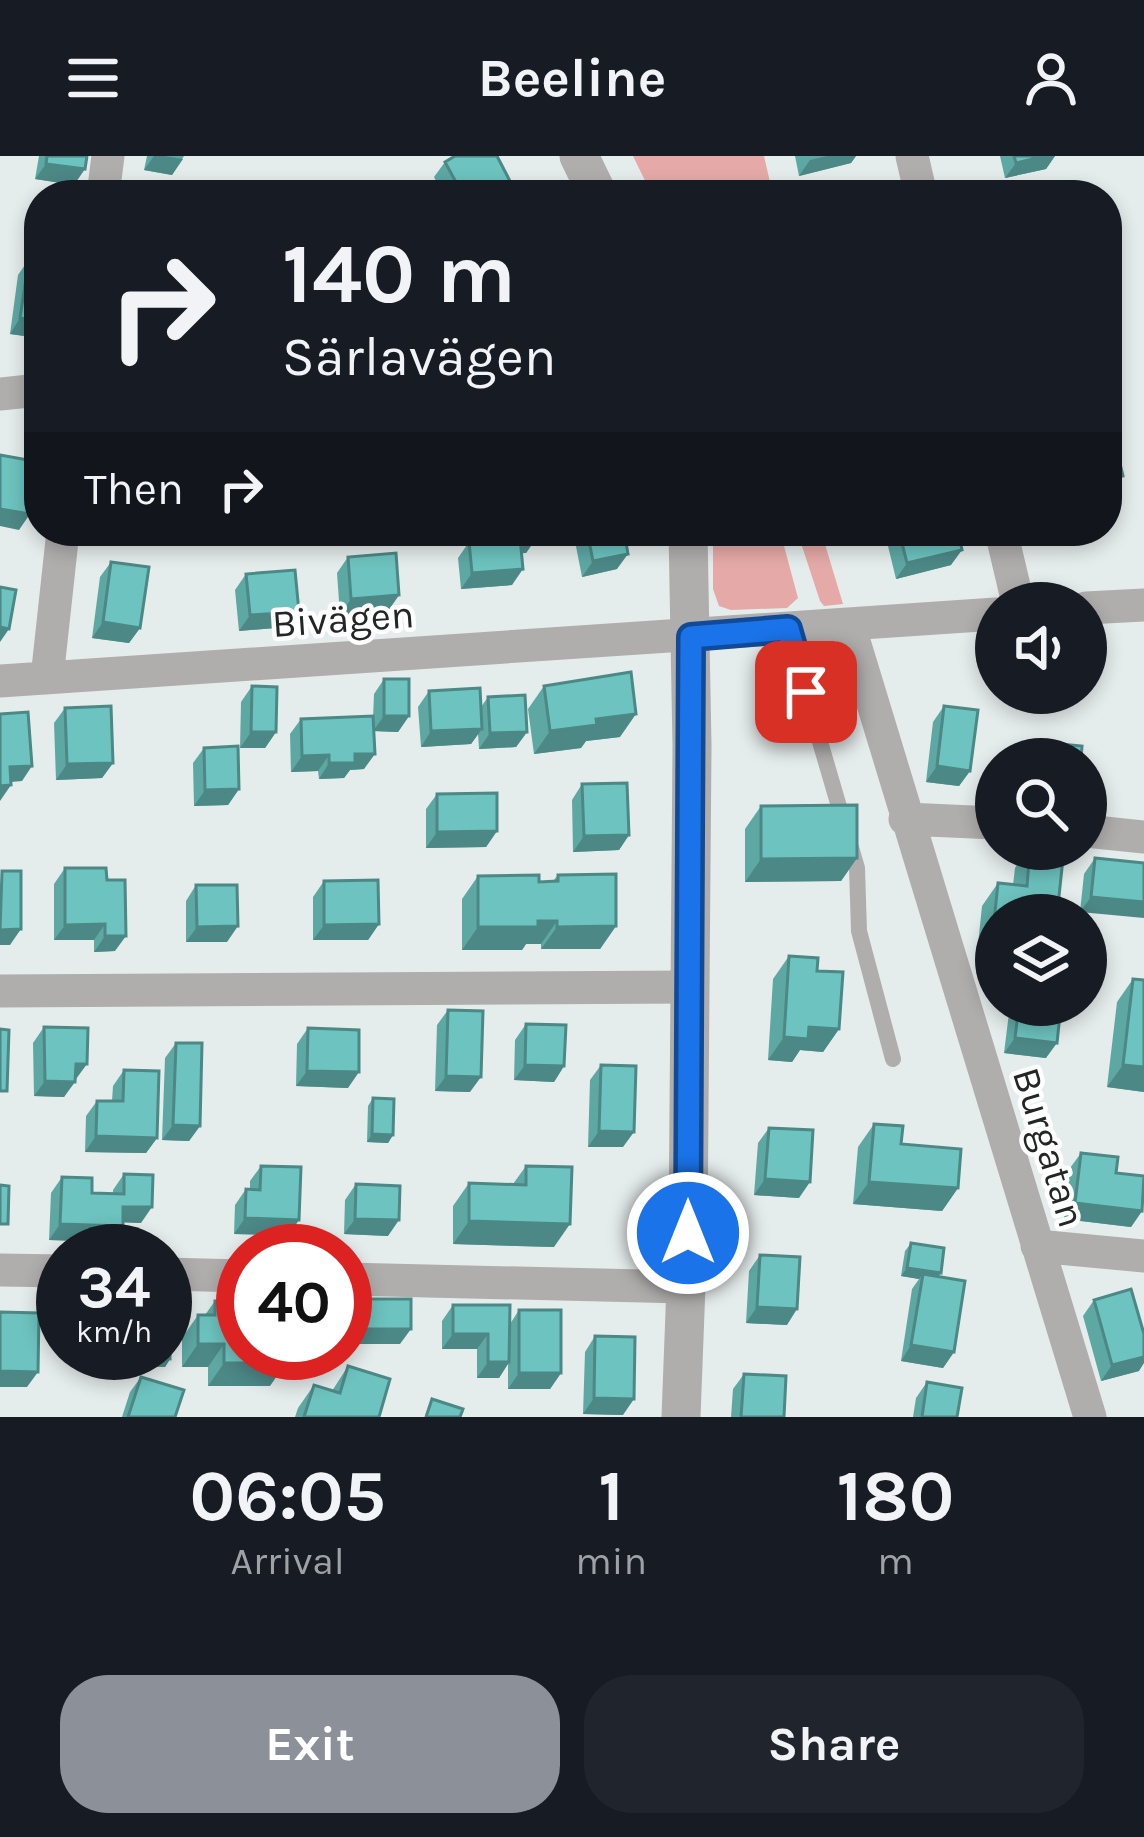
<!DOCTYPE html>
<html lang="en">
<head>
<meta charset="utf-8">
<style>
  :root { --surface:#171b24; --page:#20242c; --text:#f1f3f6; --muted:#9ea1a6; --accent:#8c9099 }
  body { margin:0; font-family:Karla,sans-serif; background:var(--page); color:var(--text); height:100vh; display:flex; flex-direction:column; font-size:45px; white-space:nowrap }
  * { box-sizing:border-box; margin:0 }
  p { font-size:39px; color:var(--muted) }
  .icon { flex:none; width:66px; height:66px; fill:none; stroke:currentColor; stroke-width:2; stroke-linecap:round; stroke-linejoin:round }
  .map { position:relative; height:1261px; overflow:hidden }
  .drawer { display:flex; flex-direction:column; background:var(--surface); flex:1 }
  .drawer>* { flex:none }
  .guide { position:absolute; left:24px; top:24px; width:1098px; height:366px; border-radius:48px; box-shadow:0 6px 18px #0003; background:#171b24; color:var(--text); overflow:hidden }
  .buttons { position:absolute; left:975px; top:426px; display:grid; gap:24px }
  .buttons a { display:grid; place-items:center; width:132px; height:132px; border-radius:50%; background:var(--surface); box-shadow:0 6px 18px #0003; font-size:60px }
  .speed { position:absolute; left:36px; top:1068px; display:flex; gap:24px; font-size:60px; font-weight:700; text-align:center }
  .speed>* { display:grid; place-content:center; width:156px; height:156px; border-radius:50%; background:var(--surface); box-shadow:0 6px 18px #0003; line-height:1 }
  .speed small { font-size:30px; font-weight:400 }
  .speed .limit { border:18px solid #d22; background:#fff; color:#111 }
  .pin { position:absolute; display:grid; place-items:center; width:102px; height:102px; color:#fff; margin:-51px; border-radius:24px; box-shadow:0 6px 18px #0006 }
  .me { position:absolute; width:132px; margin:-66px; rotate:0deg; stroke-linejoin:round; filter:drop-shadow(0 0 9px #0008) }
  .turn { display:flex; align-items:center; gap:42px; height:252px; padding:0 60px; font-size:54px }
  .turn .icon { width:156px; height:156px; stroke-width:2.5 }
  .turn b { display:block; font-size:84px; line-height:102px }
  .then { display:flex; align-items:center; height:114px; padding:0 60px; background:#0003; gap:24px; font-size:45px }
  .eta { display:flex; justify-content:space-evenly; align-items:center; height:204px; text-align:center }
  .eta b { font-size:72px; font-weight:700; line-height:84px }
  .primary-button { display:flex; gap:24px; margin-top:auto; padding:24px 60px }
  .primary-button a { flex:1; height:138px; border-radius:48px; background:var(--accent); color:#fff; font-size:48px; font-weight:700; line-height:138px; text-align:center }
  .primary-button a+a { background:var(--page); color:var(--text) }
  header { display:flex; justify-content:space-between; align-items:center; height:156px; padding:0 60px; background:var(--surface); font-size:54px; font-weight:700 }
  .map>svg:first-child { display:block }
  .green { fill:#e5aaa7 }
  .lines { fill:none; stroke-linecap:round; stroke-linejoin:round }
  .service { stroke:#b0adad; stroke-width:16 }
  .minor { stroke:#b0adad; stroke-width:33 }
  .tertiary { stroke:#b0adad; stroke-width:39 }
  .wall { fill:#5ea8a4 }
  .shaded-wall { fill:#4c8886 }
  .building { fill:#6dc3bf; stroke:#4c8886; stroke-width:3 }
  .route-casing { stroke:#114b97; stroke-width:30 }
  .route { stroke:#1a73e8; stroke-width:21 }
  .labels { text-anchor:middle; stroke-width:9; stroke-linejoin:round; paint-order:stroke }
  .street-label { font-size:39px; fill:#242626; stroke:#fff }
</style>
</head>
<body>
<header><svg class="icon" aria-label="menu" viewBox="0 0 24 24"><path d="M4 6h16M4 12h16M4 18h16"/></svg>Beeline<svg class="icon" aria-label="person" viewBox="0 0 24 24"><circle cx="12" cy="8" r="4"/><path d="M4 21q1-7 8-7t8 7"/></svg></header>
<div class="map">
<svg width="1144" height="1261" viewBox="0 0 1144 1261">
  <rect width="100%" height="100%" fill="#e5ecec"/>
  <path class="green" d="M 633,0 L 764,0 L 773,39 L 652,39 Z
    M 713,375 L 780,375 L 798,442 L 787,452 L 731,454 L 719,450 L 713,433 Z
    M 797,375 L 821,375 L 843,448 L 824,450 L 820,445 Z"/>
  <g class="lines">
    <path class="service" d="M 787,473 L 857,712 L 859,775 L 893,903"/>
    <path class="minor" d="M 912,0 L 921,39
      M 103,39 L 108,0
      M 0,238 L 39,234
      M 1001,375 L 1018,447
      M 1086,452 L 1144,449
      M 849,469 L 1090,1261
      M 47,522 L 63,375
      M 0,525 L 996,458
      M 905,663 L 996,667
      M 1086,675 L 1144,681
      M 0,835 L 690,831
      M 1037,1090 L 1144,1100
      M 0,1114 L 63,1115
      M 165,1118 L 243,1120
      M 345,1123 L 685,1131"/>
    <path class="tertiary" d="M 579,0 L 598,39
      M 681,1261 L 688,1077 L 692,590 L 688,375"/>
  </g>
  <path class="wall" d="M 39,0 L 87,0 L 74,29 L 35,23 Z
    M 147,0 L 184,0 L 172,19 L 144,14 Z
    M 795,0 L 856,0 L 851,7 L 799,20 Z
    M 1000,0 L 1055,0 L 1046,13 L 1005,22 Z
    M 445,6 L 511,27 L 502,39 L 443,39 L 434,21 Z
    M 29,103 L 39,182 L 10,178 L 18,119 Z
    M 489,375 L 536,375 L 537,381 L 526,397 L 521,397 L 512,429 L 461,433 L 458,402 L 469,386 L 489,385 Z
    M 573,375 L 624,375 L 617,413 L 582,421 Z
    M 894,375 L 958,375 L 951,409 L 896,423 L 887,386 Z
    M 348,401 L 399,439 L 388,455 L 340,459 L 337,417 Z
    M 111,406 L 140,472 L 129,487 L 92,482 L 100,421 Z
    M 246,418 L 299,456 L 288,471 L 239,475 L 235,434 Z
    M 384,523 L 409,560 L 398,576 L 374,575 L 364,613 L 350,614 L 344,622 L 319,623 L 318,615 L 291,616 L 290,578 L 301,563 L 373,563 L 374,538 Z
    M 252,530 L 276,576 L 265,592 L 240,592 L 241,546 Z
    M 544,530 L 620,581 L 586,585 L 581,592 L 534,598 L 528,553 Z
    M 429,535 L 481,551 L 488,541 L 527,576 L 516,591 L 479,593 L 478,578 L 471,588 L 421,591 L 418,551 Z
    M 944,550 L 970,615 L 959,630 L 926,626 L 933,566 Z
    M 65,552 L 113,607 L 102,622 L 56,624 L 54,567 Z
    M 1029,585 L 1081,603 L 1018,603 Z
    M 204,592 L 239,633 L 228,649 L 194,650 L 193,607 Z
    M 582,628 L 629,679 L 619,694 L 573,696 L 572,644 Z
    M 437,638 L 497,675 L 486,691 L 426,692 L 426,653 Z
    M 761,650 L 857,702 L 841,725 L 745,726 L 745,673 Z
    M 1028,693 L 1064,693 L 996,759 L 996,799 L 977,798 L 982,750 L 998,727 L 1013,729 L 1015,712 Z
    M 1095,702 L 1144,707 L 1080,756 L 1084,718 Z
    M 65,712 L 106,712 L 115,795 L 94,796 L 94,784 L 54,784 L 54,728 Z
    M 558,719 L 616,770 L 600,793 L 541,793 L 541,788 L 526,788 L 522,794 L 462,794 L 462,743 L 478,720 L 539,726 L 553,725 Z
    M 324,725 L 379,768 L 368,784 L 313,784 L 313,741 Z
    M 196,729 L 227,786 L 186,786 L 186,745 Z
    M 789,800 L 817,815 L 839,873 L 823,896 L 800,894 L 792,906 L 768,904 L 773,823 Z
    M 1133,823 L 1144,936 L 1107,931 L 1117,846 Z
    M 1010,849 L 1061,849 L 1046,902 L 1004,897 Z
    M 448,854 L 470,936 L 435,935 L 437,869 Z
    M 526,868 L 564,910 L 554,926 L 514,924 L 515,884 Z
    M 44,871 L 75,923 L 64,941 L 34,940 L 33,887 Z
    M 308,872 L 348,932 L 296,930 L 297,888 Z
    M 176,887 L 200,970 L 189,985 L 162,984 L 165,902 Z
    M 601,909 L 623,991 L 588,991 L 590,924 Z
    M 124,914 L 157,982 L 146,997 L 85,996 L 86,960 L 97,945 L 112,945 L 113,930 Z
    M 373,942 L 393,979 L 388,987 L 367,986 L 368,950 Z
    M 874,968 L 958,1032 L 942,1055 L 853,1048 L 858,991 Z
    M 769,972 L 799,1042 L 754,1039 L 758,987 Z
    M 1081,997 L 1116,1017 L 1142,1055 L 1131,1071 L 1064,1063 L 1070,1012 Z
    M 261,1010 L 299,1064 L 288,1079 L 234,1078 L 235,1049 L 246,1033 L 250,1033 L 250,1025 Z
    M 526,1010 L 554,1091 L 453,1088 L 453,1050 L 469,1027 L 513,1028 Z
    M 124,1018 L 141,1067 L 123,1066 L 123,1070 L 112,1086 L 49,1084 L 51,1037 L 62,1021 L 92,1037 L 113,1038 L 113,1034 Z
    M 356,1028 L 388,1080 L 344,1078 L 345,1044 Z
    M 911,1087 L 939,1120 L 954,1196 L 943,1212 L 901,1205 L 912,1133 L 919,1123 L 901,1120 L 905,1095 Z
    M 760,1099 L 787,1169 L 746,1167 L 749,1115 Z
    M 1094,1144 L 1139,1215 L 1101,1225 L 1083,1160 Z
    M 215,1145 L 270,1230 L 208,1230 L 208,1211 L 182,1211 L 182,1182 L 198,1159 L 205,1159 Z
    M 453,1149 L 510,1168 L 519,1154 L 561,1217 L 550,1233 L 508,1233 L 508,1208 L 499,1222 L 477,1222 L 477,1193 L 442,1193 L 442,1165 Z
    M 595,1180 L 623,1259 L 583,1258 L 585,1196 Z
    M 86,1197 L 165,1197 L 170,1203 L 165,1211 L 142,1210 L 142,1199 Z
    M 348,1210 L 379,1261 L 295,1261 L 298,1252 L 314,1229 L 332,1235 Z
    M 744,1218 L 784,1261 L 731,1261 L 733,1233 Z
    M 141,1221 L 175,1261 L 122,1261 L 130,1236 Z
    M 927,1226 L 957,1261 L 913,1261 L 916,1242 Z"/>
  <path class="shaded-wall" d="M 154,0 L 165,0 L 183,3 L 172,19 L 144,14 Z
    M 827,0 L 856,0 L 851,7 L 799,20 L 810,4 Z
    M 1045,0 L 1055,0 L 1046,13 L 1005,22 L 1016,7 Z
    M 46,8 L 85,13 L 74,29 L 35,23 Z
    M 511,27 L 502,39 L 488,39 Z
    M 20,162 L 39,165 L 39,182 L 10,178 Z
    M 1123,320 L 1112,336 L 1107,337 L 1107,324 Z
    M 0,353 L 30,358 L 19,374 L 0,370 Z
    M 537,381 L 526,397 L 509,398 L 520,382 Z
    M 962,394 L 951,409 L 896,423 L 907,407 Z
    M 628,398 L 617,413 L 582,421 L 593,405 Z
    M 523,413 L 512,429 L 461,433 L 472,417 Z
    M 399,439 L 388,455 L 340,459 L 351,443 Z
    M 299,456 L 288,471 L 239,475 L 250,459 Z
    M 103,466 L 140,472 L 129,487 L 92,482 Z
    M 0,471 L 9,473 L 0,486 Z
    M 636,558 L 620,581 L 586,585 L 581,592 L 534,598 L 550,575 L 596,563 Z
    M 384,560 L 409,560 L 398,576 L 373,575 Z
    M 482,573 L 471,588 L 421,591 L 431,575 Z
    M 251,576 L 276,576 L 265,592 L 240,592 Z
    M 527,576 L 516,591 L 479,593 L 490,577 Z
    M 355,598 L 375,598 L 364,613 L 350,614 L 344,622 L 319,623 L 329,607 Z
    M 329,599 L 318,615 L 291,616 L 302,600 Z
    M 113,607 L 102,622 L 56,624 L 67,608 Z
    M 32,610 L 22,625 L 0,627 L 10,611 Z
    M 937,610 L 970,615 L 959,630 L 926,626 Z
    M 11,629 L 0,645 L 0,630 Z
    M 239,633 L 228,649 L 194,650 L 205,634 Z
    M 497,675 L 486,691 L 426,692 L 437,676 Z
    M 629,679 L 619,694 L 573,696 L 584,680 Z
    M 857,702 L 841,725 L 745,726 L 761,703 Z
    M 1091,741 L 1144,746 L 1144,762 L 1080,756 Z
    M 538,765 L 557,765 L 541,788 L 526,788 L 522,794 L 462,794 L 478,771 Z
    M 105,768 L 94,784 L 54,784 L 65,769 Z
    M 379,768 L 368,784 L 313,784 L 324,769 Z
    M 238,770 L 227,786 L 186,786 L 197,771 Z
    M 616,770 L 600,793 L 541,793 L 557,771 Z
    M 21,773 L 10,789 L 0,789 L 0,774 Z
    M 993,775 L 996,775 L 996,799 L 977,798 Z
    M 105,780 L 126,780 L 115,795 L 94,796 Z
    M 809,871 L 839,873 L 823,896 L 800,894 L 792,906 L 768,904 L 784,881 Z
    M 1015,882 L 1057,887 L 1046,902 L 1004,897 Z
    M 76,908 L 87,908 L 76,923 Z
    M 525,909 L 564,910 L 554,926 L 514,924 Z
    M 1123,909 L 1144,911 L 1144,936 L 1107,931 Z
    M 307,915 L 359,916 L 348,932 L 296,930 Z
    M 446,920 L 481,921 L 470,936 L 435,935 Z
    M 45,925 L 75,926 L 64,941 L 34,940 Z
    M 173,969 L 200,970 L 189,985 L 162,984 Z
    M 599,975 L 634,976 L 623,991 L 588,991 Z
    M 372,978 L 393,979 L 388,987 L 367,986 Z
    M 96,980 L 157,982 L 146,997 L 85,996 Z
    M 765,1023 L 810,1026 L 799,1042 L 754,1039 Z
    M 869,1026 L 958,1032 L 942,1055 L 853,1048 Z
    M 1075,1047 L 1142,1055 L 1131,1071 L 1064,1063 Z
    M 123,1051 L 152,1051 L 141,1067 L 112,1066 Z
    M 245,1062 L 299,1064 L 288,1079 L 234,1078 Z
    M 355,1063 L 399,1064 L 388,1080 L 344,1078 Z
    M 469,1065 L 570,1068 L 554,1091 L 453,1088 Z
    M 60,1068 L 123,1070 L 112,1086 L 49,1084 Z
    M 907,1112 L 941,1117 L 935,1125 L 923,1118 L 919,1123 L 901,1120 Z
    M 757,1151 L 797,1153 L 787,1169 L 746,1167 Z
    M 347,1173 L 411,1173 L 400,1188 L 345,1188 L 345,1176 Z
    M 453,1178 L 488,1178 L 477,1193 L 442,1193 Z
    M 198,1188 L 224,1188 L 208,1211 L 182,1211 Z
    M 911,1189 L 954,1196 L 943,1212 L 901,1205 Z
    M 86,1197 L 143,1197 L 142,1199 L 86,1198 Z
    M 1144,1201 L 1144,1207 L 1139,1215 L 1101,1225 L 1112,1209 Z
    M 147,1202 L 170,1203 L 165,1211 L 142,1210 Z
    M 488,1206 L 509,1206 L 499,1222 L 477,1222 Z
    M 224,1207 L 286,1207 L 270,1230 L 208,1230 Z
    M 0,1215 L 38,1216 L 27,1231 L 0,1231 Z
    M 519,1217 L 561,1217 L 550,1233 L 508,1233 Z
    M 594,1242 L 634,1243 L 623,1259 L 583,1258 Z"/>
  <path class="building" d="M 47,0 L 87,0 L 85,13 L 46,8 Z
    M 455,0 L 497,0 L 511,27 L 488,39 L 463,39 L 445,6 Z
    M 1014,0 L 1045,0 L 1016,7 Z
    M 346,33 L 347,39 L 317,39 Z
    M 29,103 L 39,105 L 39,165 L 20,162 Z
    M 1107,254 L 1123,320 L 1107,324 Z
    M 0,299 L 39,306 L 30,358 L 0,353 Z
    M 501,375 L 536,375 L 537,381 L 520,382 L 523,413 L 472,417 L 469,386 L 502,384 Z
    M 587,375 L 624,375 L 628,398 L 593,405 Z
    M 899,375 L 958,375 L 962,394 L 907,407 Z
    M 396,397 L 399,439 L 351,443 L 348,401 Z
    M 111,406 L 149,411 L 140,472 L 103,466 Z
    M 295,414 L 299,456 L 250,459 L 246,418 Z
    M 0,431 L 16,434 L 9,473 L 0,471 Z
    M 631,516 L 636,558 L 596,563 L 597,569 L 550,575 L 544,530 Z
    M 384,523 L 409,523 L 409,560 L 384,560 Z
    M 252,530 L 277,531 L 276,576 L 251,576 Z
    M 480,532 L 482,573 L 431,575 L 429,535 Z
    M 525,539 L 527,576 L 490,577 L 488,541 Z
    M 111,550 L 113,607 L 67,608 L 65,552 Z
    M 944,550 L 978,554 L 970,615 L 937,610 Z
    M 28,556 L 32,610 L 10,611 L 11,629 L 0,630 L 0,558 Z
    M 373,560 L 375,598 L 355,598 L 355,607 L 329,607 L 329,599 L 302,600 L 301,563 Z
    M 1029,585 L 1082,590 L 1081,603 L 1027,603 Z
    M 238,590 L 239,633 L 205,634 L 204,592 Z
    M 627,627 L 629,679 L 584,680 L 582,628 Z
    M 497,637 L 497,675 L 437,676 L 437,638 Z
    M 857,649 L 857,702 L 761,703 L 761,650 Z
    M 1030,693 L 1064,693 L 1057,759 L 996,759 L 996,775 L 993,775 L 998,727 L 1027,730 Z
    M 1095,702 L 1144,707 L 1144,746 L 1091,741 Z
    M 65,712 L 106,712 L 107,724 L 125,724 L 126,780 L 105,780 L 105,768 L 65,769 Z
    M 2,715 L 21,715 L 21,773 L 0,774 Z
    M 616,718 L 616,770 L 557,771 L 557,765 L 538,765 L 538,771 L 478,771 L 478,720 L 539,719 L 539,726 L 558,725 L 558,719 Z
    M 378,724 L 379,768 L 324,769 L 324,725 Z
    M 196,729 L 237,729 L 238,770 L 197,771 Z
    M 789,800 L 818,802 L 817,815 L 843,816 L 839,873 L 809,871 L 808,883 L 784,881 Z
    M 1133,823 L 1144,824 L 1144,911 L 1123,909 Z
    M 1019,849 L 1061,849 L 1057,887 L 1015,882 Z
    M 448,854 L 483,855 L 481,921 L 446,920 Z
    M 526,868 L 566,869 L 564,910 L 525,909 Z
    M 44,871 L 88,872 L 87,908 L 76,908 L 75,926 L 45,925 Z
    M 308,872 L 359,874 L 359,916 L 307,915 Z
    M 0,873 L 9,874 L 7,935 L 0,935 Z
    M 176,887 L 202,887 L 200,970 L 173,969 Z
    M 601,909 L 636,910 L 634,976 L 599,975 Z
    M 124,914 L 159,915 L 157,982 L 96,980 L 97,945 L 123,945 Z
    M 373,942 L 394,943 L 393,979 L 372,978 Z
    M 874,968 L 903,970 L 901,988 L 961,993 L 958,1032 L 869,1026 Z
    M 769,972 L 813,974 L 810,1026 L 765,1023 Z
    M 1081,997 L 1118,1001 L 1116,1017 L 1144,1020 L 1142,1055 L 1075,1047 Z
    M 261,1010 L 301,1011 L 299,1064 L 245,1062 L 246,1033 L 260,1034 Z
    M 526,1010 L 572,1011 L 570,1068 L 469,1065 L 469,1027 L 526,1029 Z
    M 124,1018 L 153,1019 L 152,1051 L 123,1051 L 123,1070 L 60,1068 L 62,1021 L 92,1022 L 92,1037 L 124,1038 Z
    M 356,1028 L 400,1030 L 399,1064 L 355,1063 Z
    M 0,1029 L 9,1030 L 8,1068 L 0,1068 Z
    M 911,1087 L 944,1092 L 941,1117 L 907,1112 Z
    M 760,1099 L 800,1101 L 797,1153 L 757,1151 Z
    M 923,1118 L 965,1125 L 954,1196 L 911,1189 Z
    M 1131,1133 L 1144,1178 L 1144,1201 L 1112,1209 L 1094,1144 Z
    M 347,1143 L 411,1143 L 411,1173 L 347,1173 Z
    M 215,1145 L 243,1145 L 243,1197 L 286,1197 L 286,1207 L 224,1207 L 224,1188 L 198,1188 L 198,1159 L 215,1159 Z
    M 453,1149 L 510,1149 L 509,1206 L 488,1206 L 488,1178 L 453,1178 Z
    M 519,1154 L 561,1154 L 561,1217 L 519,1217 Z
    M 0,1156 L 39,1157 L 38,1216 L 0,1215 Z
    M 165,1172 L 171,1172 L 170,1203 L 147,1202 L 147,1197 L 165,1197 Z
    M 595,1180 L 635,1181 L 634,1243 L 594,1242 Z
    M 348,1210 L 390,1223 L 379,1261 L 304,1261 L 314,1229 L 340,1237 Z
    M 744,1218 L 786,1220 L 784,1261 L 741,1261 Z
    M 141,1221 L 184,1234 L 175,1261 L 128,1261 Z
    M 927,1226 L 962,1232 L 957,1261 L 922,1261 Z
    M 432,1243 L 463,1253 L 460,1261 L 426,1261 Z"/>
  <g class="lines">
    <defs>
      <path id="route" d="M 688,1077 L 691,481 L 788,473 L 806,536"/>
    </defs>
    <use href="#route" class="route-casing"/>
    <use href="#route" class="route"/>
  </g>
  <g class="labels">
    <g class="street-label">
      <text transform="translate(343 462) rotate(-4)" y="14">Bivägen</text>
      <text transform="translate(1050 991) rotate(73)" y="14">Burgatan</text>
    </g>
  </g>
</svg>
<div class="buttons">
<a><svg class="icon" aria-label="sound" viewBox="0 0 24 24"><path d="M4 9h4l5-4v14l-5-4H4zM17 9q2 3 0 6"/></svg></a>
<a><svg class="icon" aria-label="search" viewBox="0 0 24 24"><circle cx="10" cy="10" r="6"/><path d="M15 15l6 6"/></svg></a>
<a><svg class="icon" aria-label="layers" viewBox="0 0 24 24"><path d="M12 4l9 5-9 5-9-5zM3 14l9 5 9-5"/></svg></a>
</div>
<div class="speed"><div>34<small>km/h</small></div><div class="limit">40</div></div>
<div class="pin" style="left:806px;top:536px;background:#d93025"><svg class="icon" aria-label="arrive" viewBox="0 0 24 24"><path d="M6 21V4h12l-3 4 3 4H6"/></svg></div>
<svg class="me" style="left:688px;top:1077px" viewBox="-20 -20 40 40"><circle r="17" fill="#1a73e8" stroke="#fff" stroke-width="3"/><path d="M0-11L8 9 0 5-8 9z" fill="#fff"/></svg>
<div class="guide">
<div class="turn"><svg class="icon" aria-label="right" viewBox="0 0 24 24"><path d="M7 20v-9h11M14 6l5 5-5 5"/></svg><div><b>140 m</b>Särlavägen</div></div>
<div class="then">Then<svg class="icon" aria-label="right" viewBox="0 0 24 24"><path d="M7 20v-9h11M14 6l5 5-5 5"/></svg></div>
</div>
</div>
<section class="drawer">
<div class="eta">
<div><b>06:05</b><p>Arrival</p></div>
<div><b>1</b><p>min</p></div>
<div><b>180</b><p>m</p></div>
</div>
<div class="primary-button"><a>Exit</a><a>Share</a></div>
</section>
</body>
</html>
